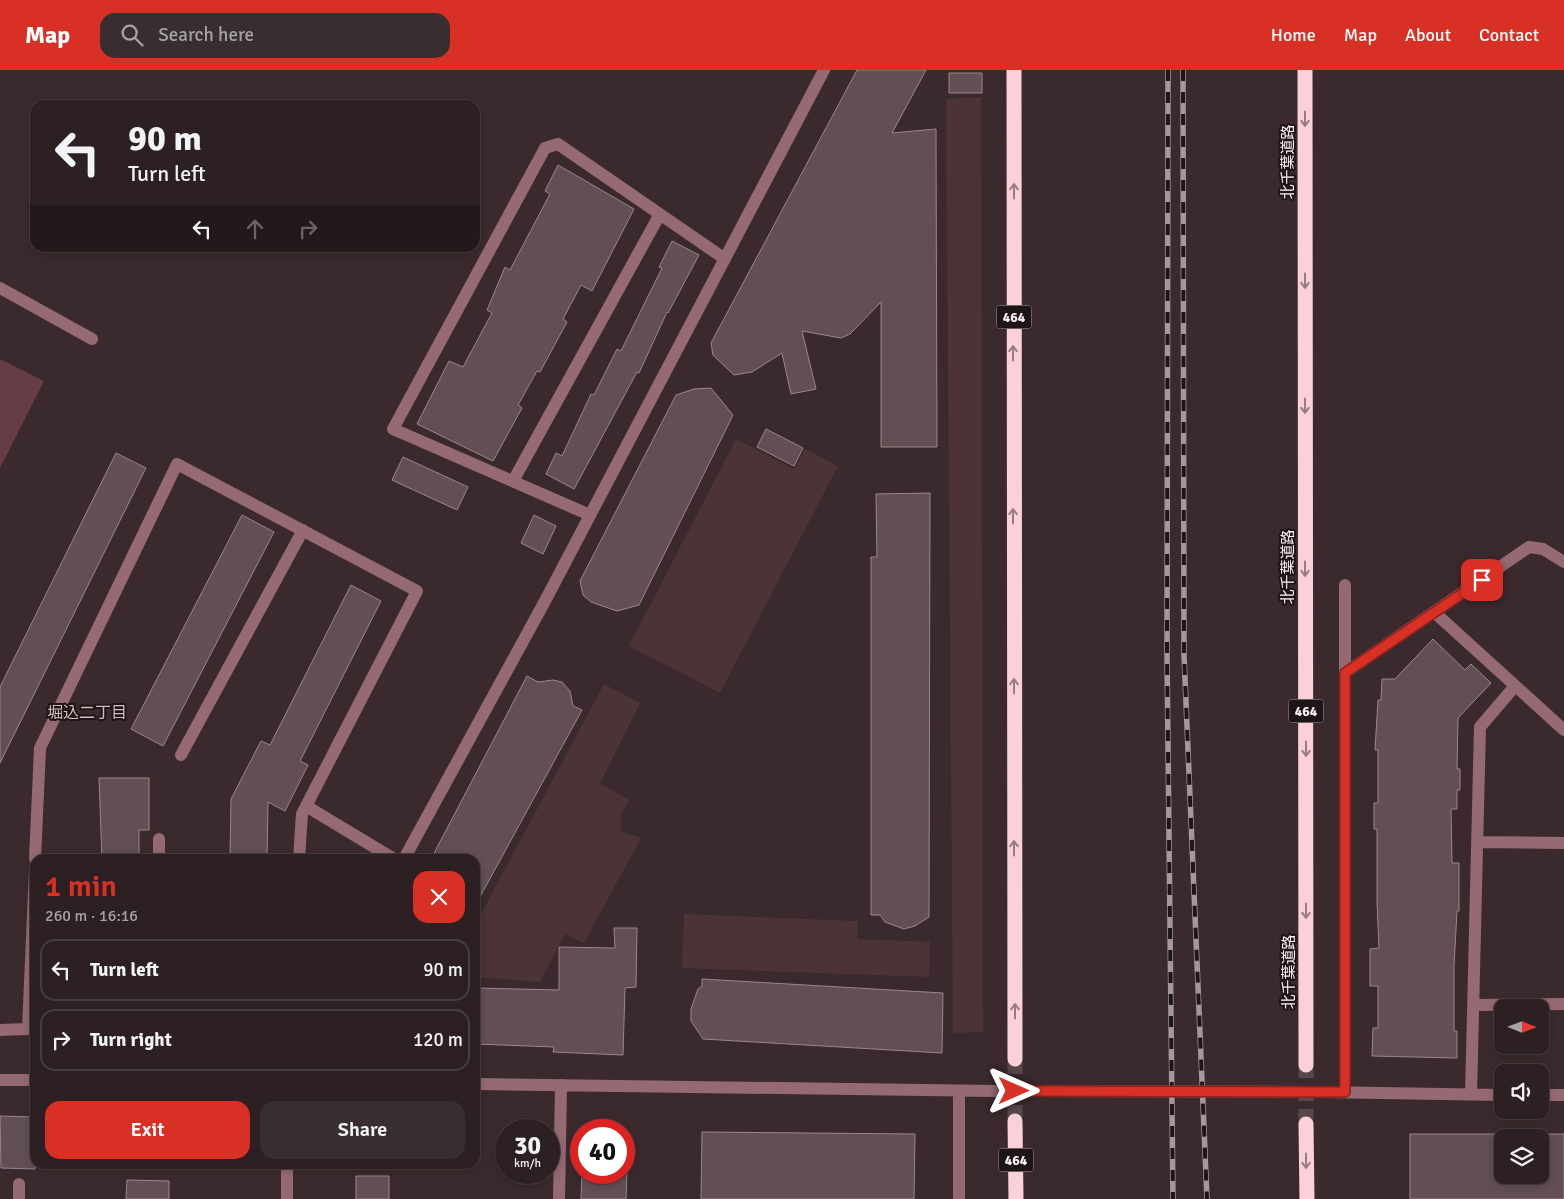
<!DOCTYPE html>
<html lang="en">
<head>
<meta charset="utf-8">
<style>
  :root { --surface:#2c2022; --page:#382d2f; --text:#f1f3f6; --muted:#a6a3a5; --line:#483e40; --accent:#d93025 }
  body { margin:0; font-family:Signika,"Noto Sans JP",sans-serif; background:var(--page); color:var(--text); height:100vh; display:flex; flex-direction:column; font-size:19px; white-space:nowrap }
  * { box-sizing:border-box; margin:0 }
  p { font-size:16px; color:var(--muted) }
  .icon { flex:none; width:28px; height:28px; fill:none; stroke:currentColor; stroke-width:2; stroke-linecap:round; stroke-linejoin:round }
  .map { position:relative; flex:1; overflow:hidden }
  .panel { position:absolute; left:30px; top:784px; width:450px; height:315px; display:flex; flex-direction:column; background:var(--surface); border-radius:15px; box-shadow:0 2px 8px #0003,0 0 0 1px var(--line) }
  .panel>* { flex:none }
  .top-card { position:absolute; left:30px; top:30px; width:450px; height:152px; border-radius:15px; box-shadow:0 2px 8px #0003,0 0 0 1px var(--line); background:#2c2022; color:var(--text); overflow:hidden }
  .needle { width:32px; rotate:91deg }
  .buttons { position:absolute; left:1494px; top:929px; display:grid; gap:10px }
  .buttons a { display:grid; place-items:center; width:55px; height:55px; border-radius:10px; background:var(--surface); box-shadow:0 2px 8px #0003,0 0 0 1px var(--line); font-size:25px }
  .speed { position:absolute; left:495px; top:1049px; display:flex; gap:10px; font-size:25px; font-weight:700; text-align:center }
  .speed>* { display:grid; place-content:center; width:65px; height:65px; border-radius:50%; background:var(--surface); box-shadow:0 2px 8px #0003,0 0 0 1px var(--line); line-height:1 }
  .speed small { font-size:12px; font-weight:400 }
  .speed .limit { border:8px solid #d22; background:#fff; color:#111 }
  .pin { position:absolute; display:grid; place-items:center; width:42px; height:42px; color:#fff; margin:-21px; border-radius:10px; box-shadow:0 2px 8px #0006 }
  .me { position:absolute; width:55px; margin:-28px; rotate:90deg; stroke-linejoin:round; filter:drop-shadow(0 0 4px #0008) }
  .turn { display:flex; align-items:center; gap:18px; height:105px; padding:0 15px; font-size:22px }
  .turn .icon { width:65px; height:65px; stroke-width:2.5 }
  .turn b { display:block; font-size:35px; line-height:42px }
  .lanes { display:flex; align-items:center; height:48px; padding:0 15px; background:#0003; justify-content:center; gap:25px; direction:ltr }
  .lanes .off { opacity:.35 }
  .round { display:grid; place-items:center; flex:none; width:52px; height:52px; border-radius:15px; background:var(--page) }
  .head { display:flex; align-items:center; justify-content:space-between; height:85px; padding:0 15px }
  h1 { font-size:30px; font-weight:600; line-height:38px; color:var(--accent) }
  .button { display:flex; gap:10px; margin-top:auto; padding:10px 15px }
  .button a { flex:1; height:58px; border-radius:15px; background:var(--accent); color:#fff; font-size:20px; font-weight:600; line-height:58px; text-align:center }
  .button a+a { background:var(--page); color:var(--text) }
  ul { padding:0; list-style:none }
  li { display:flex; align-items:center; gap:15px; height:62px; margin:0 10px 8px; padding:0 5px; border:2px solid var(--line); border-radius:15px }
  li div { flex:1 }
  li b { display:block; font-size:19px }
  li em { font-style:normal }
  header { display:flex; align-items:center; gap:30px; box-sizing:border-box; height:70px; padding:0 25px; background:var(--accent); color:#fff }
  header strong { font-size:24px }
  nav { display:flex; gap:28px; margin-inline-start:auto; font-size:18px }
  .search { width:350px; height:45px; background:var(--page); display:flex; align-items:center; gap:12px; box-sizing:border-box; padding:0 18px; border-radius:15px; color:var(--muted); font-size:19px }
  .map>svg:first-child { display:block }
  .built { fill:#4b3338 }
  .green { fill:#663c46 }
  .building { fill:#624f53; stroke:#9b878b }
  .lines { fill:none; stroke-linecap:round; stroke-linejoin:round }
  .highway-tunnel { stroke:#58484b; stroke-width:15; stroke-dasharray:15 8; stroke-linecap:butt }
  .minor { stroke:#956a73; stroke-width:12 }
  .highway { stroke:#fbd0d8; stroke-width:15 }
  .rail-casing { stroke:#a5989a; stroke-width:5.5 }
  .rail { stroke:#1d1516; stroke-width:4; stroke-dasharray:11; stroke-linecap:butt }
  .minor-bridge { stroke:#956a73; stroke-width:12 }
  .oneway { stroke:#977c81 }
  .route-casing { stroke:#8d1f18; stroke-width:12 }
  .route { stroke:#d93025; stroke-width:9 }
  .labels { text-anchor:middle; stroke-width:4; stroke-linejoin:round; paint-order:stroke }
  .shield { fill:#1d1516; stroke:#b9afb1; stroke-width:1 }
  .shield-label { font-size:14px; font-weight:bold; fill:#fcf1f3 }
  .street-label { font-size:15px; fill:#fcf1f3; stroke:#1d1516 }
  .neighbourhood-label { font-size:16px; fill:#d2bcc0; stroke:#1d1516 }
</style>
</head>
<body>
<header>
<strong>Map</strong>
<div class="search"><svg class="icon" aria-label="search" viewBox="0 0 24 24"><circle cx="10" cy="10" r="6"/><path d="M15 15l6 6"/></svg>Search here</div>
<nav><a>Home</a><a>Map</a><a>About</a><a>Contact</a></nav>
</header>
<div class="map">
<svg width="1564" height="1129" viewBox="0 0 1564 1129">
  <rect width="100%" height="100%" fill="#3b2a2d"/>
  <path class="built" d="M 981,27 L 983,962 L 953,963 L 946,29 Z
    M 736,369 L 794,399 L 805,379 L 838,396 L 720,623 L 629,576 Z
    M 604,614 L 640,633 L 600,713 L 629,730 L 621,745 L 621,761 L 641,768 L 584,873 L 565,864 L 540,912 L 475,907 L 475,855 Z
    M 684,844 L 858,851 L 857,869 L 930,872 L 929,907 L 682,898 Z"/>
  <path class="green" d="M 0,289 L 44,311 L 0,398 Z"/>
  <path class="building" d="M 857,0 L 926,0 L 892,63 L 936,59 L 937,377 L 881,377 L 881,232 L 850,264 L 841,268 L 802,261 L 816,319 L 791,324 L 782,283 L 752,302 L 734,305 L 713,285 L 711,273 Z
    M 949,3 L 982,3 L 982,23 L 949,23 Z
    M 558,95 L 634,139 L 592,221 L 581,215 L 563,249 L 567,252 L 540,302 L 537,301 L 518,335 L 522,338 L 493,391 L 417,354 L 449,291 L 463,297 L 492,243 L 487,240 L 505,197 L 510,200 L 550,124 L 545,121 Z
    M 672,171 L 699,185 L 668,243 L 667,242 L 639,303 L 637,302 L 574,419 L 546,404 L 556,383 L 562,386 L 591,324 L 594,325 L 617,279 L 621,281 L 662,198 L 659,197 Z
    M 711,318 L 733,345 L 639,535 L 617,541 L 591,532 L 583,525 L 580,511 L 676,325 L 694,319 Z
    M 766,359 L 803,378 L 794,396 L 757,377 Z
    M 116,383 L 146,398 L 0,693 L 0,617 Z
    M 403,387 L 468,417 L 457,440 L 392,410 Z
    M 930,423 L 929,847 L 915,856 L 904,859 L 885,852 L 880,845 L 871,845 L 871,487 L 877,487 L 876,424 Z
    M 242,445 L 274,462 L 163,676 L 131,659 Z
    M 534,445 L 556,456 L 543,484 L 521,473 Z
    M 351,515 L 381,531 L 300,691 L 308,695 L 285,741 L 268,732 L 267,789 L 230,789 L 231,729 L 261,671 L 270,675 Z
    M 1433,569 L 1465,600 L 1471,594 L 1491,613 L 1458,648 L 1457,699 L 1460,699 L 1460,720 L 1457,720 L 1457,739 L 1451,739 L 1452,793 L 1459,793 L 1459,841 L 1457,841 L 1454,896 L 1454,961 L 1457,961 L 1457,988 L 1372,986 L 1373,958 L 1378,958 L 1378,916 L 1370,916 L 1370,879 L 1379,878 L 1377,832 L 1377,759 L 1374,759 L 1374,733 L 1378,733 L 1378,680 L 1375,680 L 1378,630 L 1381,630 L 1382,609 L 1395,609 Z
    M 527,606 L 538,612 L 553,610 L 562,612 L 570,621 L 573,636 L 582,640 L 475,836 L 475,789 L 431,789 Z
    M 99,708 L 149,708 L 149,760 L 139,760 L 139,789 L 102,789 Z
    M 614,858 L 637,858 L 636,917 L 625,918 L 623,985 L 553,982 L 554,977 L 475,974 L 475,918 L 559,920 L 559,877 L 615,878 Z
    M 702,909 L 943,923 L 942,983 L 703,969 L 691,951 L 691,939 L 698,919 L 702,916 Z
    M 0,1046 L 35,1047 L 35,1099 L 1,1098 Z
    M 702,1062 L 915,1064 L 914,1129 L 701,1129 Z
    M 1410,1064 L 1502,1064 L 1502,1105 L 1540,1105 L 1540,1064 L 1564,1064 L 1564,1129 L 1410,1129 Z
    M 582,1102 L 627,1102 L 626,1129 L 581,1129 Z
    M 356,1106 L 389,1106 L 389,1129 L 356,1129 Z
    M 127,1110 L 169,1111 L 169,1129 L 126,1129 Z"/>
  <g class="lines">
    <path class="highway-tunnel" d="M 1015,989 L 1015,1051
      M 1306,1054 L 1306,995"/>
    <path class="minor" d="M 0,218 L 92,269
      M 513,411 L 660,144
      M 590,445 L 393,359 L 545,78 L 558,74 L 725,189
      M 1434,542 L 1564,660
      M 1345,603 L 1345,515
      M 181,685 L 303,460
      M 306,736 L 394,789
      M 1478,772 L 1564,773
      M 35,789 L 40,678 L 177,394 L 417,521 L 302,744 L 299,789
      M 159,789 L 159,769
      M 404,789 L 545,531 L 824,0
      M 35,799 L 28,959 L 35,959
      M 1474,935 L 1564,934
      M 0,960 L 28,959
      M 0,1010 L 35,1010
      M 475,1014 L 995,1021
      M 1321,1022 L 1502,1025
      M 1345,1022 L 1345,603 L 1529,477 L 1543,479 L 1564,492
      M 1471,1024 L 1480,657 L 1515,616
      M 1540,1025 L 1564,1025
      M 19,1129 L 19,1114
      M 287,1129 L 287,1094
      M 559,1129 L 561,1015
      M 959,1129 L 959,1021"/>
    <path class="highway" d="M 1014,0 L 1015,989
      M 1305,0 L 1306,995
      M 1015,1051 L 1016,1129
      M 1306,1054 L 1307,1129"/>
    <defs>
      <path id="rail" d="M 1168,0 L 1167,585 L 1173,1129
        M 1183,0 L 1184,585 L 1207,1129"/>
    </defs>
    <use href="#rail" class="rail-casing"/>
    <use href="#rail" class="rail"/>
    <path class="minor-bridge" d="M 995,1021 L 1321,1022"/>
  </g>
  <defs><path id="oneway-shaft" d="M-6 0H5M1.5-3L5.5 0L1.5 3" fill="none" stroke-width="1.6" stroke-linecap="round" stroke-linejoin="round" transform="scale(1.25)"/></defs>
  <g class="oneway">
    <use href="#oneway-shaft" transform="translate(1305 49) rotate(90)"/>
    <use href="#oneway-shaft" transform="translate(1014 121) rotate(-90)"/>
    <use href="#oneway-shaft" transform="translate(1305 211) rotate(90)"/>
    <use href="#oneway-shaft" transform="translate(1013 283) rotate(-90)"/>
    <use href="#oneway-shaft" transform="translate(1305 336) rotate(90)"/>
    <use href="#oneway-shaft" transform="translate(1013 446) rotate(-90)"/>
    <use href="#oneway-shaft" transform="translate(1305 499) rotate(90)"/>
    <use href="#oneway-shaft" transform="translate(1014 616) rotate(-90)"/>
    <use href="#oneway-shaft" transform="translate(1306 679) rotate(90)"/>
    <use href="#oneway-shaft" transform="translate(1014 778) rotate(-90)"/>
    <use href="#oneway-shaft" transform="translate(1306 841) rotate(90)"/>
    <use href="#oneway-shaft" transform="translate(1015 941) rotate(-90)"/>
    <use href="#oneway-shaft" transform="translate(1306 1091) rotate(90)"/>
  </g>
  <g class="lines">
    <defs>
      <path id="route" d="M 1014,1021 L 1345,1022 L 1345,603 L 1482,510"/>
    </defs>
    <use href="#route" class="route-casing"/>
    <use href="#route" class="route"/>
  </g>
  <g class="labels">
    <g class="shield">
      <rect x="996.5" y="235.5" width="35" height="23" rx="4"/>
      <rect x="1288.5" y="629.5" width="35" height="23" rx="4"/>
      <rect x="998.5" y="1078.5" width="35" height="23" rx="4"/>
    </g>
    <g class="shield-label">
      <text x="1014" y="252">464</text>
      <text x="1306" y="646">464</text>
      <text x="1016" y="1095">464</text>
    </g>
    <g class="street-label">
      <text transform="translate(1288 92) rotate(-90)" y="5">北千葉道路</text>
      <text transform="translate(1288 497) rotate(-90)" y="5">北千葉道路</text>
      <text transform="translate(1289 902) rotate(-90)" y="5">北千葉道路</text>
    </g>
    <g class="neighbourhood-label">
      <text x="87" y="648">堀込二丁目</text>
    </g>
  </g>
</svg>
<div class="buttons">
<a><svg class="needle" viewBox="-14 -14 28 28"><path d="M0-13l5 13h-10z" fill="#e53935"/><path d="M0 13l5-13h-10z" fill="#a6a3a5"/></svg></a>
<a><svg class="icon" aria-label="sound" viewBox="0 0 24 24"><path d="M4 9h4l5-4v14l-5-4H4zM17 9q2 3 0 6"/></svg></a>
<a><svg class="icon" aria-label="layers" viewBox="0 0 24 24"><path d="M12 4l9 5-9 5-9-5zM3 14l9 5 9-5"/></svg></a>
</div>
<div class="speed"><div>30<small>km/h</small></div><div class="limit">40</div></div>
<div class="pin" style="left:1482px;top:510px;background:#d93025"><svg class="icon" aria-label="arrive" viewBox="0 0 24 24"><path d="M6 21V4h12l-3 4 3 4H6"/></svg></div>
<svg class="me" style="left:1014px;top:1021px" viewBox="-20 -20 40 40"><path d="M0-17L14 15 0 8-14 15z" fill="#d93025" stroke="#fff" stroke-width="4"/></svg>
<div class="top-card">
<div class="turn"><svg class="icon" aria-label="left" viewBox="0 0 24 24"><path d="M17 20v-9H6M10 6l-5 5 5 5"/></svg><div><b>90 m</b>Turn left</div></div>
<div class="lanes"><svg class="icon" aria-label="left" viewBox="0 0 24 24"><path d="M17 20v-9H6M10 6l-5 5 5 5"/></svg><svg class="icon off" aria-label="ahead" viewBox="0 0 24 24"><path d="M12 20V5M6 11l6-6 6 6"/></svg><svg class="icon off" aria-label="right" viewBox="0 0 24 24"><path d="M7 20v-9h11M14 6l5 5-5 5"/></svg></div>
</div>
<section class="panel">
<div class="head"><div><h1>1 min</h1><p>260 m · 16:16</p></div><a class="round" style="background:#d93025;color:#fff"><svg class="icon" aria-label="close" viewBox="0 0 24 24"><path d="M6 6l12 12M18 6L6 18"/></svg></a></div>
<ul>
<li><svg class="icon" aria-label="left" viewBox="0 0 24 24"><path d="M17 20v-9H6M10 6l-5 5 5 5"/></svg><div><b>Turn left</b></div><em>90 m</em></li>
<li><svg class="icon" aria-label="right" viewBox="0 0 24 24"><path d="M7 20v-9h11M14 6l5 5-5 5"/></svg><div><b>Turn right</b></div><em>120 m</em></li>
</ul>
<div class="button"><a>Exit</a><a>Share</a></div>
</section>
</div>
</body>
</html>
